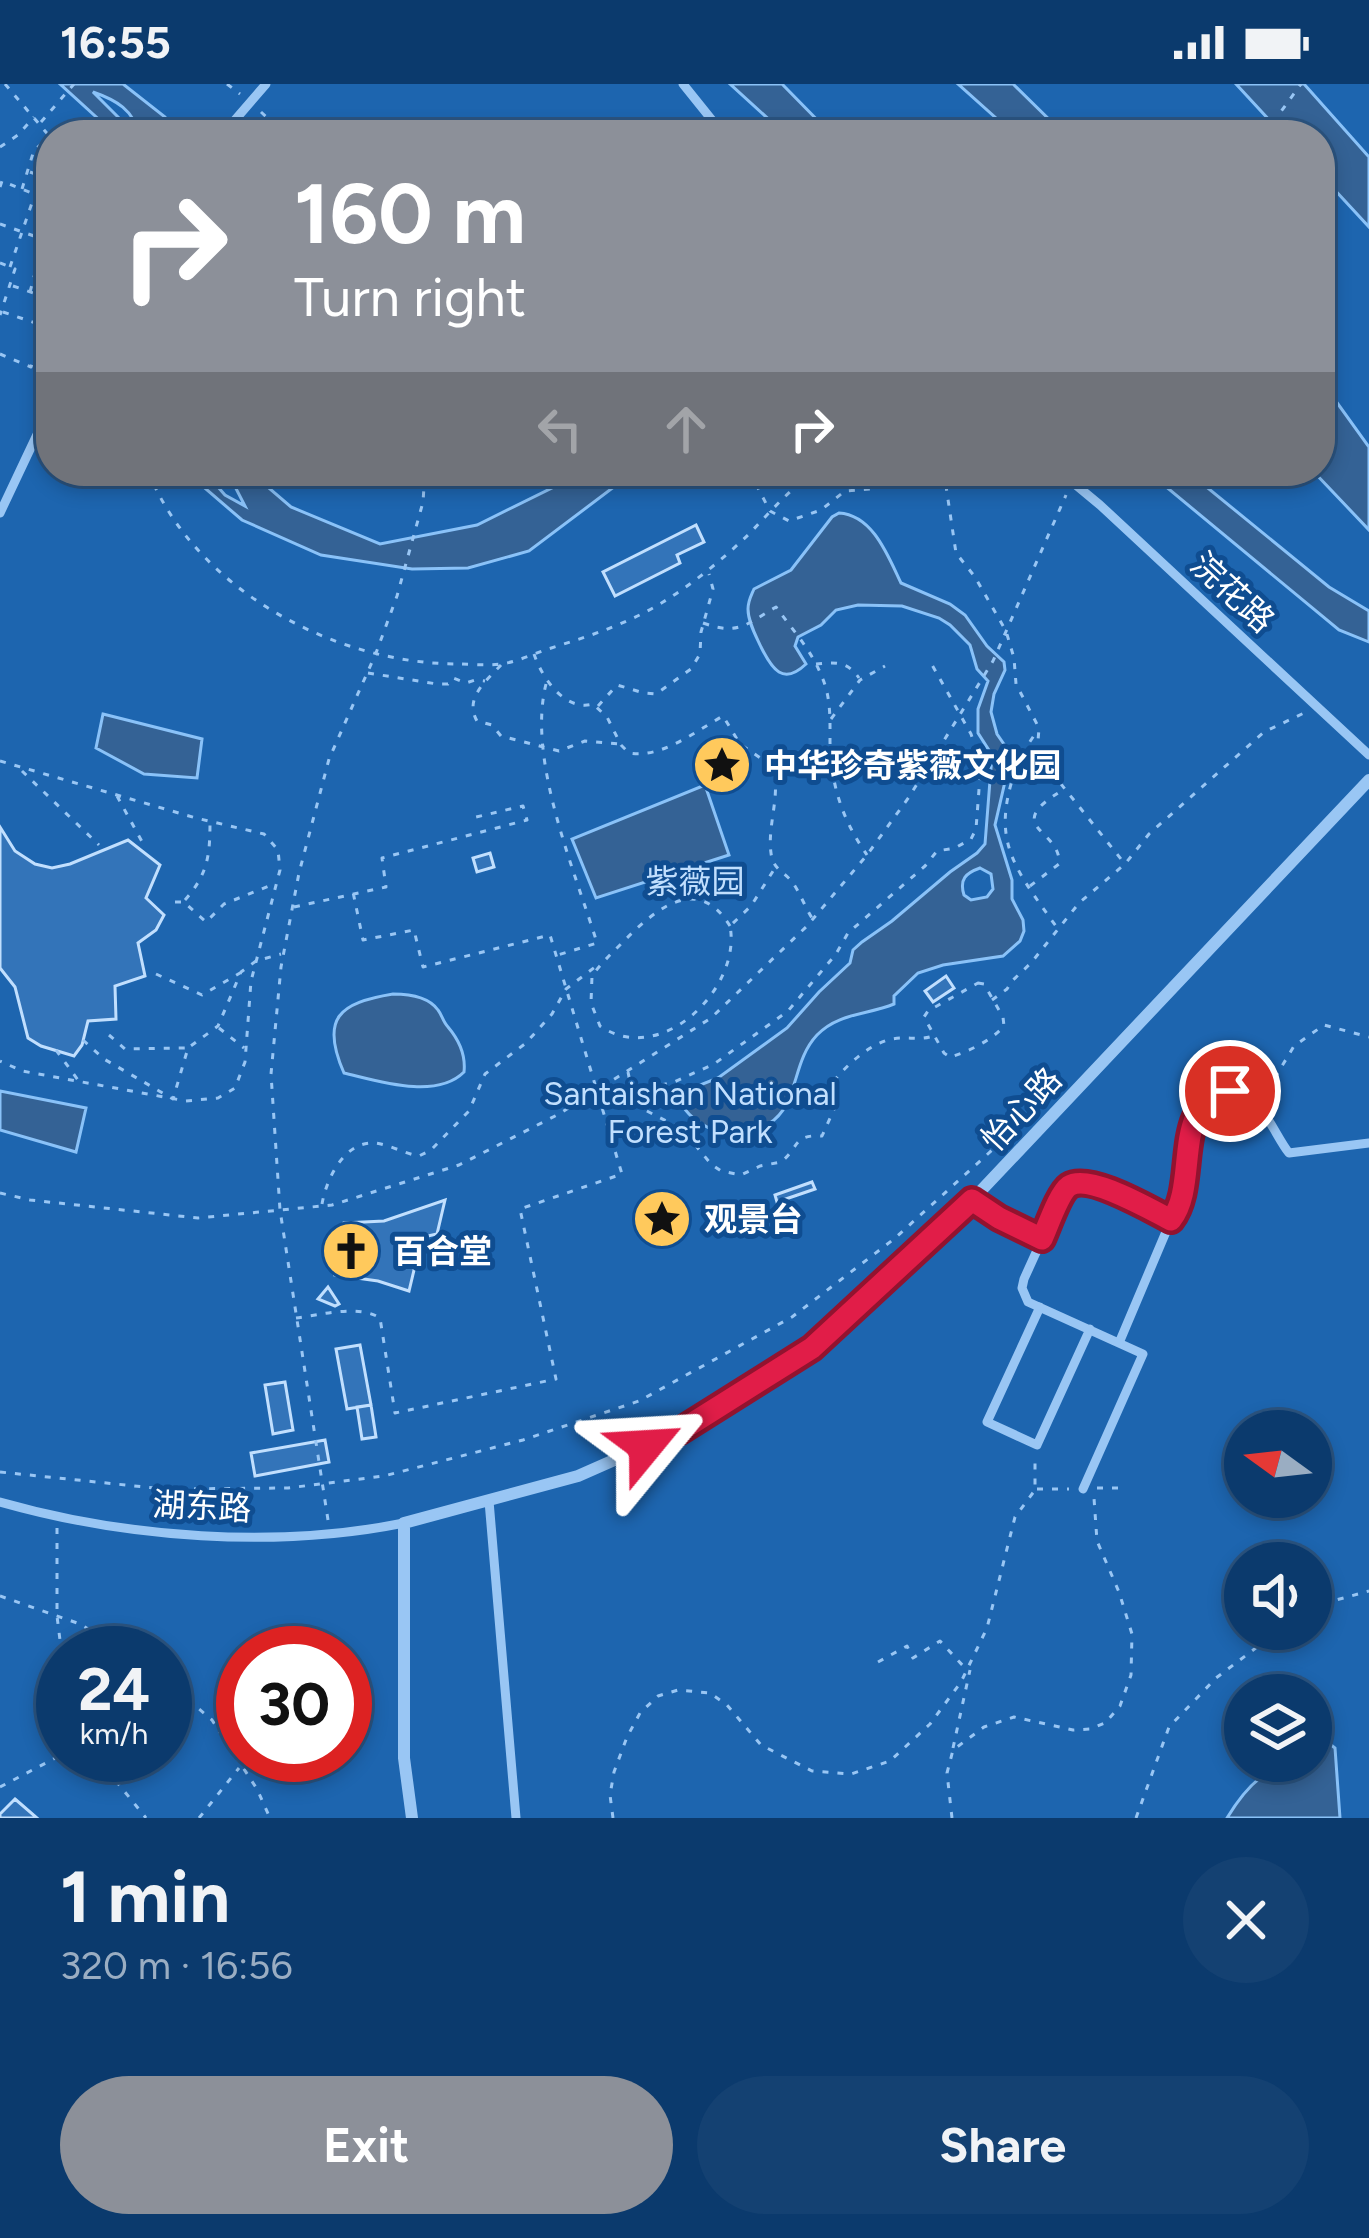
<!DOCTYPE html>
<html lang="en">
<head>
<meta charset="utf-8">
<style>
  :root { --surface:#0b3a6d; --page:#144172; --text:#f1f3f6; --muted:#9aadc2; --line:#2b5480; --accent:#8c9099 }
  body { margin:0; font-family:Figtree,"Noto Sans SC",sans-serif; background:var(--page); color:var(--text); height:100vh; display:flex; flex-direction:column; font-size:45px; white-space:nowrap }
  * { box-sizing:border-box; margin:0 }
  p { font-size:39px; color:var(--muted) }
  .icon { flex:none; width:66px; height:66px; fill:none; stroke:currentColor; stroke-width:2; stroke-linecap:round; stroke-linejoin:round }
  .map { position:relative; height:1734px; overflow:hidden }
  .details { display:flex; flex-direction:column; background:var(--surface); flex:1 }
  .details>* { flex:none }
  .top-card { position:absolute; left:36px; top:36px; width:1299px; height:366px; border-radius:48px; box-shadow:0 6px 18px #0003,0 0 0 3px var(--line); background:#8c9099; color:#fff; overflow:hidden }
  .needle { width:78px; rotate:285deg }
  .controls { position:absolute; left:1224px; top:1326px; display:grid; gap:24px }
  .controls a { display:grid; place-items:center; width:108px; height:108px; border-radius:50%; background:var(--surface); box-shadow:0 6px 18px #0003,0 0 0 3px var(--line); font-size:60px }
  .speed { position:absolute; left:36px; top:1542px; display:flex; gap:24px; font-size:60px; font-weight:700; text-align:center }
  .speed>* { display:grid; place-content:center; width:156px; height:156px; border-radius:50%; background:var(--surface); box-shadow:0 6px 18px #0003,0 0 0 3px var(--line); line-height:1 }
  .speed small { font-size:30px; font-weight:400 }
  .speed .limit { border:18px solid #d22; background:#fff; color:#111 }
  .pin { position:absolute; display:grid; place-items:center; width:102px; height:102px; color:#fff; margin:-51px; border:6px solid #fff; border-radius:50%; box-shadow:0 3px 12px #0007 }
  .me { position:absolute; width:132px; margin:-66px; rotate:63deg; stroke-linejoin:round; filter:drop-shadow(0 0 9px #0008) }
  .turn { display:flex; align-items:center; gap:42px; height:252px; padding:0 60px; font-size:54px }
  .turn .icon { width:156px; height:156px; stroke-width:2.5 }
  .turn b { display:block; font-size:84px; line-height:102px }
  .lanes { display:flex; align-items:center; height:114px; padding:0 60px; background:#0003; justify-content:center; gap:60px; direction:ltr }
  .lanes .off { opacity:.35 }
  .round { display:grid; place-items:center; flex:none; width:126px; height:126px; border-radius:63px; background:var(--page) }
  .head { display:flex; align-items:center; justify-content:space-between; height:204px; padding:0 60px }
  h1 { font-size:72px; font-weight:700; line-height:90px }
  .cta { display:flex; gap:24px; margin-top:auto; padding:24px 60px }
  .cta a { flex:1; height:138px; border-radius:72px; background:var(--accent); color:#fff; font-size:48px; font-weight:700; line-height:138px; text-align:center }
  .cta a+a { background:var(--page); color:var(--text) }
  .status { display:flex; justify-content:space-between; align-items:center; height:84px; padding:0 60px; background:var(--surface); direction:ltr }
  .status svg { height:33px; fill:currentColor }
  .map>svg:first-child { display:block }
  .green { fill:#1d65af; fill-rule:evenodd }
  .water { fill:#346295; stroke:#8ac2f8; stroke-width:3; fill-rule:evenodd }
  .building { fill:#3374b9; stroke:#c1dffe; stroke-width:3 }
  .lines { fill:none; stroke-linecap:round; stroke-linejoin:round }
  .path { stroke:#99c6f4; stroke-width:3; stroke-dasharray:6 9; stroke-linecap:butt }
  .service { stroke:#99c6f4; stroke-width:9 }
  .minor { stroke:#99c6f4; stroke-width:12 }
  .route-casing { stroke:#92132f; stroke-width:30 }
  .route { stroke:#e11d48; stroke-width:21 }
  .labels { text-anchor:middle; stroke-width:10; stroke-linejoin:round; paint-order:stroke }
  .street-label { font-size:33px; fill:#fff; stroke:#0f4d91 }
  .poi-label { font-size:33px; font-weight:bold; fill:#fff; stroke:#0f4d91; text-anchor:start }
  .park-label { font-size:33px; fill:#c1dffe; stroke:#0f4d91 }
</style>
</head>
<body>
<div class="status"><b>16:55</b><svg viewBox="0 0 49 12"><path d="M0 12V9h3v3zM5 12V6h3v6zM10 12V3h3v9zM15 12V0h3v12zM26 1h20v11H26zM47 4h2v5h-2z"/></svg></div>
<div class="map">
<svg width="1369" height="1734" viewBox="0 0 1369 1734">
  <rect width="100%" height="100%" fill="#0f4d91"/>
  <path class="green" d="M 0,0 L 1369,0 L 1369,1734 L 0,1734 ZM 51,51 L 1320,51 L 1320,387 L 51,387 ZM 1245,1347 L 1311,1347 L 1311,1413 L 1245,1413 ZM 1245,1479 L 1311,1479 L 1311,1545 L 1245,1545 ZM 63,1569 L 165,1569 L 165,1671 L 63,1671 ZM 243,1569 L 345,1569 L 345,1671 L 243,1671 ZM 1245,1611 L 1311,1611 L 1311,1677 L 1245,1677 Z"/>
  <path class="water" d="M 60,0 L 123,0 L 165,33 L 177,51 L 139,51 C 134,26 116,16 93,8 L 136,51 L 116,51 Z
    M 730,0 L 782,0 L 832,51 L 786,51 Z
    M 958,0 L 1013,0 L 1065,51 L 1015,51 Z
    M 1236,0 L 1304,0 L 1369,73 L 1369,143 L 1320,90 L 1320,51 L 1283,51 Z
    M 1320,295 L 1369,363 L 1369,446 L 1313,387 L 1320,387 Z
    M 185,387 L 204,387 L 225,411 L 245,422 L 227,387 L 249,387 L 291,423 L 380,460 L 477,441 L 576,392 L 579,387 L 635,387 L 529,467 L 468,484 L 412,485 L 321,471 L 242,436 Z
    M 1147,387 L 1187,387 L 1329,503 L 1369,527 L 1369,558 L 1339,546 Z
    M 839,429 C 873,431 888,472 901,499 L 950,520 L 965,531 L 987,562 L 1004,578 L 1005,586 L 994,610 L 991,628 L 997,650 L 1008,666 L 1010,676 L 995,741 L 1012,796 L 1012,815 L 1023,836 L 1024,847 L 1020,857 L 1003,872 L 943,881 L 918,889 L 894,912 L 894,920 C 867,931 838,929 817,951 C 787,983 803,1033 752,1047 C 742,1050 726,1051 715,1047 C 702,1041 686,1031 681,1018 L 700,1001 L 718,994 L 787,944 L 819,908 L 850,879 L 853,866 L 862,858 L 892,837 L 950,788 L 977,769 L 985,760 L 992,671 L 978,649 L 978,625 L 988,597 L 977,585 L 970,561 L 950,541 L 939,534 L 902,522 L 858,521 L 836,526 L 821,541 L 798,553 L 795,562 L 806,580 C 783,602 772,585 761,563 C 756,552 748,538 748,525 C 748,517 751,512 754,505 L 791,486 L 832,433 ZM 980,784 L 991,790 L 993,805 L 987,813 L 971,816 L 964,811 C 959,795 966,789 980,784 Z
    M 103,630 L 202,655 L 197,694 L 144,690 L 96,664 Z
    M 705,701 L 729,771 L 596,814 L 572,755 Z
    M 393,910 C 408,910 428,912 438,926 C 442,931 443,938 448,943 C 459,956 466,970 464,988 C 436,1016 378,997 344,989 C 320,934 339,919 393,910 Z
    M 0,1007 L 86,1024 L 76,1068 L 0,1046 Z
    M 1321,1653 L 1335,1664 L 1340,1734 L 1227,1734 C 1247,1701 1270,1677 1311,1677 L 1311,1660 Z"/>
  <path class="building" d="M 696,441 L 704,458 L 677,471 L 680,479 L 615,512 L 603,488 Z
    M 0,743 L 15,767 L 35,780 L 52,784 L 70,780 L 128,756 L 160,781 L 146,814 L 164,831 L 156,846 L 138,859 L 145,892 L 115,902 L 116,935 L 88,937 L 82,961 L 74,972 L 41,962 L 28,954 L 15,903 L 0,884 Z
    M 490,769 L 494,783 L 477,788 L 473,774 Z
    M 946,892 L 954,904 L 933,918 L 925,907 Z
    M 812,1098 L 815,1105 L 777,1118 L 775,1111 Z
    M 445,1116 L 437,1150 L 423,1153 L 420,1161 L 409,1207 L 378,1197 L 335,1191 L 344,1139 L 384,1137 Z
    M 328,1203 L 339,1220 L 335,1222 L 318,1215 Z
    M 360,1261 L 371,1321 L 347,1325 L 336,1265 Z
    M 285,1298 L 293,1346 L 273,1350 L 265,1301 Z
    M 371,1321 L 376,1353 L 362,1355 L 357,1323 Z
    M 325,1356 L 329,1378 L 255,1392 L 251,1369 Z
    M 15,1715 L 37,1734 L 0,1734 L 0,1730 Z"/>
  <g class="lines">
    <path class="path" d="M 5,0 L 51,54
      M 227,0 L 240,10
      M 261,28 L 286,51
      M 41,38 L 74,0
      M 1264,51 L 1301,0
      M 0,63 L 18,51 L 34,33
      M 30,88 L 51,96
      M 0,103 L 2,97 L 51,117
      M 22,105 L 34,66 L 48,55
      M 0,140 L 51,158
      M 0,179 L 15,185 L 0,231
      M 10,183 L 35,110
      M 13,202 L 51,215
      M 30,208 L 51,129
      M 3,228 L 44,242
      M 38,266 L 51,271
      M 0,270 L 31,283 L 51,218
      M 148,387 C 195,505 333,579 456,580 C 470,580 487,582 501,580 C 516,578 531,571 545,566 C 586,553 626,541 663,518 C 693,500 724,474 749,450 C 770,428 790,405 815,387
      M 749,387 L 770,427 L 789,437 L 821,426 L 845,407 L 871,405 L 891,387
      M 940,387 L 946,402 L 956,469 L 975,493 L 1006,547 L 1014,574 L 1016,600 L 1039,644 L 1037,670 L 1125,780
      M 703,539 C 739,552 746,540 776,523 C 792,545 812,567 822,593 C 831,613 830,636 830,658 C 831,701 842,735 867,771
      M 534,570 C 542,594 565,628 593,620 L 607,633 L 621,661 L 629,669 C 661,675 696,647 723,632 L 740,660 L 772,682 C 782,709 767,740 771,769 C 773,786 784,787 793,799 C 800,809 805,823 812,834
      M 816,580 C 836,578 847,577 859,594
      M 501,581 C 486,597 464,614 477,637 L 492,641 L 501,652 L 559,667 L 585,657 L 619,660
      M 368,589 L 437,600 L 448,600 L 453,594 L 466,599 L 475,596 L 485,597
      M 546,600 C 527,676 574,784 597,859 L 558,871
      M 598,622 L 617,601 L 644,609 L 656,610 L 691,585 L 700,570 L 701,548 L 713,505 L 709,490
      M 831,635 L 860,596 L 885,582
      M 1035,670 L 1021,671 L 1037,647
      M 1021,671 C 988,754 1010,778 1058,845
      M 0,677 L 196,734 L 264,750 L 278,766 L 280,786 L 251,897 L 245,978 L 235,1004 L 218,1014 L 186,1017 L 22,987 L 0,977
      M 22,687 L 99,761
      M 117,712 L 145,763
      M 1030,802 L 1059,780 C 1062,745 999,744 1063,706
      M 185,816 C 208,790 210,771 210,738
      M 175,818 L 184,818 L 206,838 L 224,820 L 274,800
      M 294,823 L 386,803 L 382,774 L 527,736 L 523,722 L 472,734
      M 730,842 C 698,790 657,824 626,855 C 614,867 602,878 592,892 L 591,919 L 600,942 C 661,984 742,904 730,842 L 751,822 L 775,784
      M 156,890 L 202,911 L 240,889
      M 978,899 L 984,900 L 1003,933 L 1004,942 C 992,956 968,968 950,973 L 944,969 L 924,933 L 928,927 Z
      M 992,916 L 1007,905 L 1012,897 L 1031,879 L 1079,819 L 1125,780 L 1149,750 L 1264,648 L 1304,629
      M 219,944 L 244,964
      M 109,951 L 125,965 L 186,964
      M 83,956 L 104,975 L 173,1015 L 188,964 L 218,942 L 241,888 L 256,877 L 281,870
      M 56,966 L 78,996
      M 628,988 L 632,1008 L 643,1025 L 682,1045 L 711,1080 L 721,1087 L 741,1091 L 760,1082 L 781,1078 C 799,1064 793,1050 822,1052 L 836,1021 L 833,998 C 848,980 869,960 892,955 C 907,952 919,957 933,952
      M 1267,1007 L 1294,962 L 1324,941 L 1369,953
      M 643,1025 L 661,1001 L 674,998 L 714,980 L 788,927 L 836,870 L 848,849 L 925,782 L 937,767 L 955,764 L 971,755 L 976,745 L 981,679 L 971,650 L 931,579
      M 0,1109 L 30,1116 L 198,1134 L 332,1121 L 459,1081 L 559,1030 L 711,934 L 807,842 L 867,771 L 909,713 L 993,577 L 1066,411
      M 322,1120 C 326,1097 342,1061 370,1059 C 382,1057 405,1070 419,1072 L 431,1066 L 469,1027 L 485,990 L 526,959 L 552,930 L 566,905 L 595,883
      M 296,1234 C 321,1231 358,1220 380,1234 L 395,1329 L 556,1295 L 520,1125 L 622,1090 L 550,851 L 423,883 L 414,846 L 363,856 L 353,808
      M 0,1388 L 164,1405 L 288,1404 L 384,1392 L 523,1356 L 639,1317 L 792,1233 L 894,1155 L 1022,1039
      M 1097,1404 L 1122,1404
      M 1037,1405 L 1069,1405
      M 328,1436 L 280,1126 L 271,990 L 281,883 L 299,789 L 329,675 L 376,569 L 397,512 L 423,418 L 425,387
      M 57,1444 L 57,1532 L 63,1580
      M 0,1512 L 80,1540 L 128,1569
      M 1311,1529 L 1336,1516 L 1369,1507
      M 878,1578 L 907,1562 L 913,1574 L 940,1557 L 966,1585
      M 165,1596 L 212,1636 L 257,1705 L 270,1734
      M 165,1617 L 179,1610
      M 953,1664 L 970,1586
      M 100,1671 L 116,1697 L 146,1734
      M 0,1703 L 63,1670
      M 199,1734 L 239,1684
      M 613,1734 L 610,1711 L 614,1688 L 627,1653 L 640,1629 L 658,1612 L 678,1606 L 710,1609 L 727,1621 L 761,1661 L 812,1687 L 851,1690 L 890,1677 L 930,1640 L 961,1598 L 987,1544 L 1015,1433 L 1035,1406 L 1035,1374
      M 952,1734 L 947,1689 L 953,1666 L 984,1643 L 1014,1633 L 1073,1646 L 1090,1645 L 1105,1639 L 1120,1622 L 1131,1591 L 1132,1550 L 1119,1508 L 1097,1457 L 1094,1414
      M 1136,1734 L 1169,1643 L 1216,1594 L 1281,1545"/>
    <path class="service" d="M 683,0 L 724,51
      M 222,51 L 266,0
      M 1059,387 L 1100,421 L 1369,671
      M 0,429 L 51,321
      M 972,1116 L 999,1134 L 1042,1155
      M 1040,1223 L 987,1338 L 1037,1361 L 1090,1245
      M 1119,1259 L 1171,1136
      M 1083,1405 L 1143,1270 L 1028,1218 L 1022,1204 L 1024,1195 L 1063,1109 L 1075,1099 L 1084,1098 L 1102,1103 L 1171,1136 C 1197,1103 1173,1022 1222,1009 C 1235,1005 1248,1012 1257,1021 C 1270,1034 1278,1055 1289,1069 L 1369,1059
      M 489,1417 L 516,1734
      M 0,1418 C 127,1454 275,1465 404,1439"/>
    <path class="minor" d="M 412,1734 L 404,1674 L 404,1439 L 578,1392 L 680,1347 L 812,1264 L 959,1130 L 1369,696"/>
  </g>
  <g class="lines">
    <defs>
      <path id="route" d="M 646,1362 L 680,1347 L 812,1264 L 972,1116 L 999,1134 L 1042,1155 C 1048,1142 1059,1109 1069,1102 C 1089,1089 1151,1126 1171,1136 C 1200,1100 1169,1018 1230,1007"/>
    </defs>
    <use href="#route" class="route-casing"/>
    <use href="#route" class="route"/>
  </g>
  <defs>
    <symbol id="sight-disc" viewBox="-11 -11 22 22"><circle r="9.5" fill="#ffc95c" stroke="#0f4d91"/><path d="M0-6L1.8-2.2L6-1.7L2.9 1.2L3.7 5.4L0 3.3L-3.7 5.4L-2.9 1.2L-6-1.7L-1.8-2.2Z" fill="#111"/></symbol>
    <symbol id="church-disc" viewBox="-11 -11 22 22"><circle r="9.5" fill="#ffc95c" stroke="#0f4d91"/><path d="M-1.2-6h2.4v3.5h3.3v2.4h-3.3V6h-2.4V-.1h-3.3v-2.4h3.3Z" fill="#111"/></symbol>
  </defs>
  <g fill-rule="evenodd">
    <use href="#sight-disc" x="689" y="648" width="66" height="66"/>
    <use href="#sight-disc" x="629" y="1102" width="66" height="66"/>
    <use href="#church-disc" x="318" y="1134" width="66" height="66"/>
  </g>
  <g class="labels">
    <g class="street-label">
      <text transform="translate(1233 508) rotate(43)" y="12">浣花路</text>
      <text transform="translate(1021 1025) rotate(-47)" y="12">怡心路</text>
      <text transform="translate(202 1422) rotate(3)" y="12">湖东路</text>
    </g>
    <g class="poi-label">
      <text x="764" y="693">中华珍奇紫薇文化园</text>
      <text x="704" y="1147">观景台</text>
      <text x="393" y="1179">百合堂</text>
    </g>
    <g class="park-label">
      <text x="695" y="809">紫薇园</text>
      <text x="690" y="1021">Santaishan National<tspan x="690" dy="38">Forest Park</tspan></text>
    </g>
  </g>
</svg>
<div class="controls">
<a><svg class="needle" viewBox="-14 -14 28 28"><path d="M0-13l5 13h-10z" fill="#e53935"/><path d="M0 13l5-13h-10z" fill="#9aadc2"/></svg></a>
<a><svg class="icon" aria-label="sound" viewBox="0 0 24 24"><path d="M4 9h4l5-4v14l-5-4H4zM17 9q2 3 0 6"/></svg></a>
<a><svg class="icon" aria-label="layers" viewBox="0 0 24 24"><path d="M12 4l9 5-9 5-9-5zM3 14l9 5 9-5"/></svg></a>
</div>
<div class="speed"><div>24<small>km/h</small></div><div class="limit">30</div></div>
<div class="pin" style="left:1230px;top:1007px;background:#d93025"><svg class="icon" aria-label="arrive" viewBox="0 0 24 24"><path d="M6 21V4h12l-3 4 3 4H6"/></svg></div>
<svg class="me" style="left:646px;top:1362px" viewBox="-20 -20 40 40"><path d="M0-17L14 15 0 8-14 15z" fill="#e11d48" stroke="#fff" stroke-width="4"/></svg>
<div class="top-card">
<div class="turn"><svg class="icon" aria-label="right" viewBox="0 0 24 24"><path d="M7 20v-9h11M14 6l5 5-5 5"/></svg><div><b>160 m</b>Turn right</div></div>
<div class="lanes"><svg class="icon off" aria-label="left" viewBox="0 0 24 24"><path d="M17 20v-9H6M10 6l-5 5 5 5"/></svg><svg class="icon off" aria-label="ahead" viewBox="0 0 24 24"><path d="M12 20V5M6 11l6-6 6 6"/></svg><svg class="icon" aria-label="right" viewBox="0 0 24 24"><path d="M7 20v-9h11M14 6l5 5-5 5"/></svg></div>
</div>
</div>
<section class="details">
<div class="head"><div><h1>1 min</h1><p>320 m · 16:56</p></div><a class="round"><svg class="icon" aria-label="close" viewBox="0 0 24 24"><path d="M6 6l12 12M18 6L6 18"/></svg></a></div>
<div class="cta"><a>Exit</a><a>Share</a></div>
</section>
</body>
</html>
